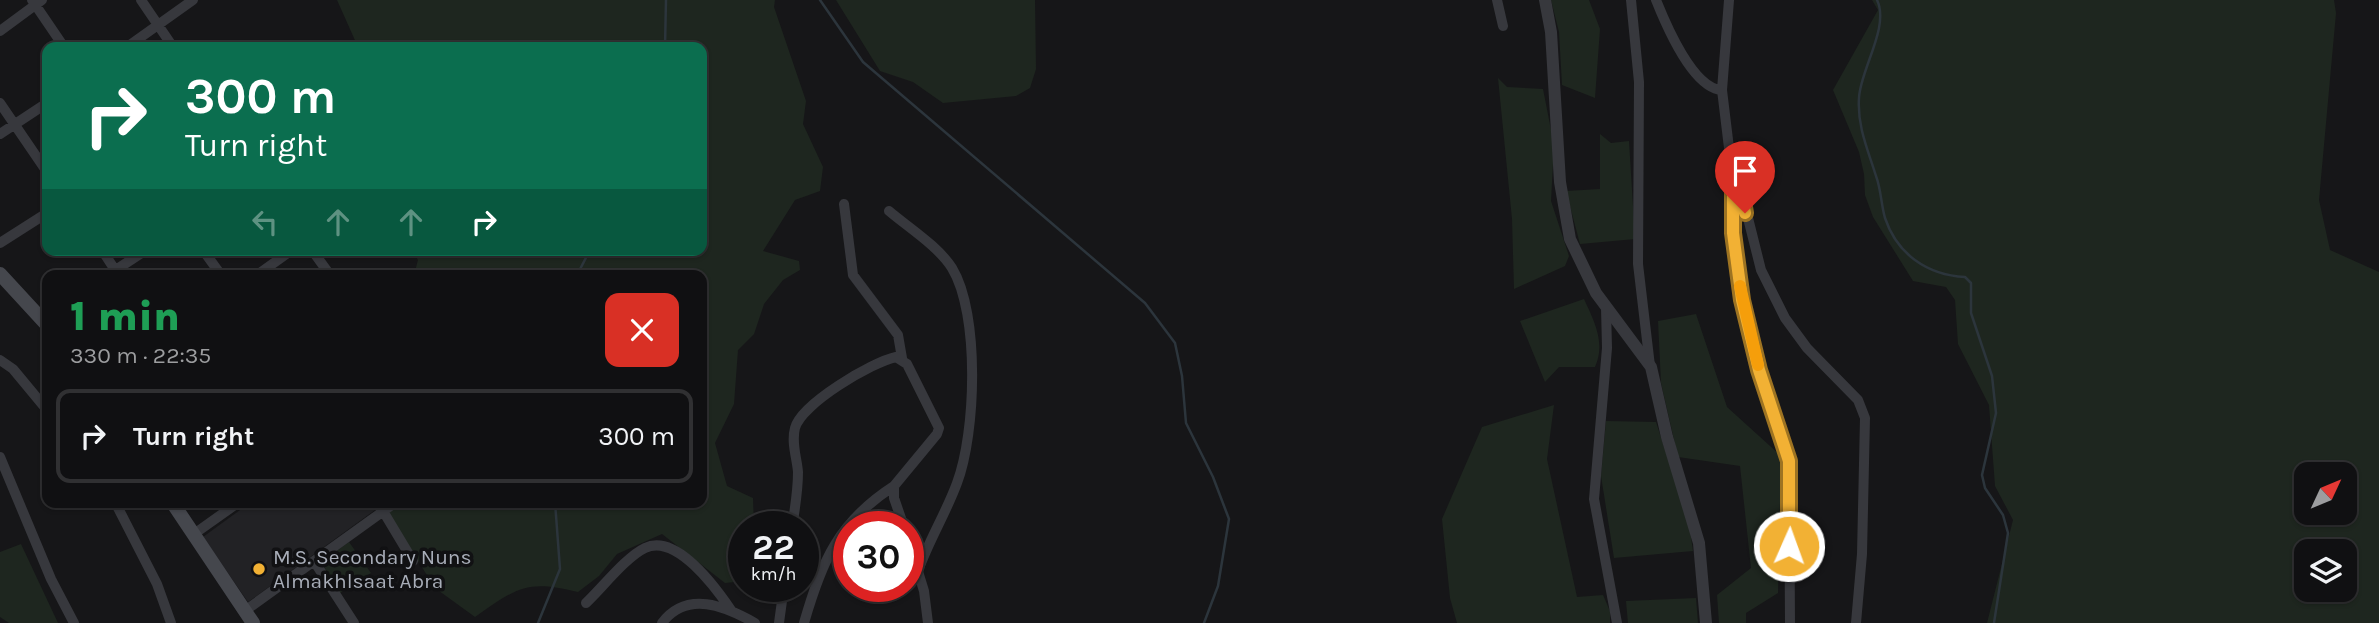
<!DOCTYPE html>
<html lang="en">
<head>
<meta charset="utf-8">
<style>
  :root { --surface:#101012; --page:#1e1e20; --text:#f1f3f6; --muted:#9c9d9f; --line:#303032 }
  body { margin:0; font-family:Karla,sans-serif; background:var(--page); color:var(--text); height:100vh; display:flex; flex-direction:column; font-size:26px; white-space:nowrap }
  * { box-sizing:border-box; margin:0 }
  p { font-size:23px; color:var(--muted) }
  .icon { flex:none; width:38px; height:38px; fill:none; stroke:currentColor; stroke-width:2; stroke-linecap:round; stroke-linejoin:round }
  .map { position:relative; flex:1; overflow:hidden }
  .sheet { position:absolute; left:42px; top:270px; width:665px; height:238px; display:flex; flex-direction:column; background:var(--surface); border-radius:14px; box-shadow:0 2px 5px #0004,0 0 0 2px var(--line) }
  .sheet>* { flex:none }
  .top-card { position:absolute; left:42px; top:42px; width:665px; height:214px; border-radius:14px; box-shadow:0 2px 5px #0004,0 0 0 2px var(--line); background:#0b6e4f; color:#fff; overflow:hidden }
  .needle { width:46px; rotate:46deg }
  .tools { position:absolute; left:2294px; top:462px; display:grid; gap:14px }
  .tools a { display:grid; place-items:center; width:63px; height:63px; border-radius:14px; background:var(--surface); box-shadow:0 2px 5px #0004,0 0 0 2px var(--line); font-size:35px }
  .speed { position:absolute; left:728px; top:511px; display:flex; gap:14px; font-size:35px; font-weight:700; text-align:center }
  .speed>* { display:grid; place-content:center; width:91px; height:91px; border-radius:50%; background:var(--surface); box-shadow:0 2px 5px #0004,0 0 0 2px var(--line); line-height:1 }
  .speed small { font-size:18px; font-weight:400 }
  .speed .limit { border:10px solid #d22; background:#fff; color:#111 }
  .pin { position:absolute; display:grid; place-items:center; width:60px; height:60px; color:#fff; margin:-72px -30px; border-radius:50% 50% 50% 0; rotate:-45deg; box-shadow:0 0 7px #0007 }
  .pin .icon { rotate:45deg }
  .me { position:absolute; width:77px; margin:-38px; rotate:2deg; stroke-linejoin:round; filter:drop-shadow(0 0 5px #0008) }
  .turn { display:flex; align-items:center; gap:24px; height:147px; padding:0 28px; font-size:32px }
  .turn .icon { width:91px; height:91px; stroke-width:2.5 }
  .turn b { display:block; font-size:49px; line-height:60px }
  .lanes { display:flex; align-items:center; height:66px; padding:0 28px; background:#0003; justify-content:center; gap:35px; direction:ltr }
  .lanes .off { opacity:.35 }
  .round { display:grid; place-items:center; flex:none; width:74px; height:74px; border-radius:14px; background:var(--page) }
  .headline { display:flex; align-items:center; justify-content:space-between; height:119px; padding:0 28px }
  h1 { font-size:42px; font-weight:800; line-height:52px; color:#1e9e55 }
  ul { padding:0; list-style:none }
  li { display:flex; align-items:center; gap:21px; height:94px; margin:0 14px 10px; padding:0 14px; border:4px solid var(--line); border-radius:14px }
  li div { flex:1 }
  li b { display:block; font-size:26px }
  li em { font-style:normal }
  .map>svg:first-child { display:block }
  .built { fill:#222225 }
  .green { fill:#1e261f; fill-rule:evenodd }
  .lines { fill:none; stroke-linecap:round; stroke-linejoin:round }
  .stream { stroke:#2c353c; stroke-width:2.5 }
  .minor { stroke:#37383d; stroke-width:10 }
  .tertiary { stroke:#37383d; stroke-width:12 }
  .secondary { stroke:#45474d; stroke-width:14 }
  .route-casing { stroke:#9d7322; stroke-width:18 }
  .route { stroke:#f2b134; stroke-width:12 }
  .slow { stroke:#f59e0b; stroke-width:12 }
  .poi-dot { fill:#f2b134; stroke:#111113; stroke-width:2.5 }
  .labels { text-anchor:middle; stroke-width:7; stroke-linejoin:round; paint-order:stroke }
  .poi-label { font-size:21px; fill:#a8adb8; stroke:#111113; text-anchor:start }
</style>
</head>
<body>
<div class="map">
<svg width="2379" height="623" viewBox="0 0 2379 623">
  <rect width="100%" height="100%" fill="#161618"/>
  <path class="built" d="M 251,502 L 386,502 L 248,602 L 203,537 Z"/>
  <path class="green" d="M 337,0 L 775,0 L 774,7 L 806,101 L 803,124 L 823,167 L 820,191 L 795,200 L 763,251 L 799,261 L 800,270 L 783,280 L 764,304 L 754,334 L 738,350 L 734,404 L 715,443 L 727,486 L 753,498 L 754,527 L 744,527 L 744,581 L 725,583 L 662,534 L 617,554 L 599,576 L 578,592 C 526,579 517,588 475,617 L 435,588 L 388,513 L 403,502 L 702,502 L 702,275 L 414,275 L 418,260 L 412,250 L 702,250 L 702,47 L 358,47 Z
    M 836,0 L 1035,0 L 1036,69 L 1030,88 L 1016,96 L 943,103 L 913,82 L 880,71 Z
    M 1551,0 L 1589,0 L 1600,29 L 1595,98 L 1562,85 L 1559,32 Z
    M 1872,0 L 2334,0 L 2336,13 L 2319,200 L 2330,250 L 2379,272 L 2379,623 L 1987,623 L 2013,520 L 1995,486 L 1989,405 L 1958,344 L 1955,300 L 1946,287 L 1913,281 L 1873,217 L 1865,195 L 1864,174 L 1859,152 L 1833,90 L 1878,10 ZM 2306,474 L 2345,474 L 2345,513 L 2306,513 ZM 2306,551 L 2345,551 L 2345,590 L 2306,590 Z
    M 1498,78 L 1507,87 L 1543,89 L 1554,145 L 1551,201 L 1569,256 L 1565,266 L 1514,289 L 1512,219 Z
    M 1600,134 L 1611,143 L 1629,141 L 1635,239 L 1580,244 L 1566,191 L 1600,189 Z
    M 1584,299 C 1594,321 1606,343 1595,367 L 1559,367 L 1545,382 L 1520,321 Z
    M 1696,314 L 1727,407 L 1781,456 L 1778,593 L 1746,613 L 1746,623 L 1719,623 L 1717,595 L 1751,568 L 1740,466 L 1678,457 L 1661,383 L 1658,321 Z
    M 1554,405 L 1547,459 L 1577,597 L 1603,595 L 1610,611 L 1610,623 L 1457,623 L 1450,598 L 1442,519 L 1482,427 Z
    M 1606,421 L 1656,422 L 1689,523 L 1693,551 L 1614,558 L 1601,476 Z
    M 349,542 L 371,573 L 340,593 L 321,562 Z
    M 21,544 L 58,623 L 9,623 L 0,617 L 0,552 Z
    M 1696,598 L 1698,623 L 1628,623 L 1626,601 Z"/>
  <g class="lines">
    <path class="stream" d="M 820,0 L 863,62 L 1145,303 L 1175,343 L 1182,376 L 1186,423 L 1213,477 L 1229,519 L 1218,586 L 1204,623
      M 1877,0 C 1890,27 1860,70 1859,98 C 1857,126 1868,150 1876,176 C 1881,189 1881,204 1885,218 C 1897,254 1927,275 1965,277 L 1971,283 L 1971,313 L 1992,376 L 1996,413 L 1982,475 L 1985,488 L 2003,515 L 2008,533 L 1994,623
      M 665,47 L 666,0
      M 577,275 L 590,250
      M 538,623 L 560,569 L 555,502"/>
    <path class="minor" d="M 32,0 L 64,47
      M 141,0 L 173,47
      M 1497,0 L 1503,26
      M 1631,0 L 1639,82 L 1638,264 L 1650,366
      M 1656,0 C 1666,25 1693,89 1722,90
      M 1729,0 L 1722,90 L 1733,181 L 1733,233 L 1738,278 L 1753,347 L 1789,461 L 1790,623
      M 0,31 L 42,0
      M 127,47 L 193,0
      M 0,103 L 47,172
      M 0,134 L 47,103
      M 1733,181 L 1742,194 L 1761,270 L 1785,318 L 1807,348 L 1858,400 L 1865,418 L 1862,554 L 1856,623
      M 844,204 L 853,275 L 898,335 L 902,358
      M 889,211 C 909,228 938,246 952,268 C 980,314 976,433 957,483 C 946,513 929,540 918,571
      M 0,243 L 47,213
      M 102,250 L 117,273
      M 203,250 L 221,275
      M 312,250 L 330,275
      M 108,275 L 146,250
      M 257,275 L 292,250
      M 1606,308 L 1607,348 L 1594,499 L 1617,623
      M 0,360 L 13,369 L 47,410
      M 0,457 L 51,579 L 74,623
      M 115,502 L 157,584 L 171,623
      M 383,511 L 413,561
      M 792,527 C 795,509 798,490 798,472 C 797,458 791,443 795,428 C 801,404 872,362 896,357 L 907,364 L 939,428 L 937,434 L 894,486 L 894,498 L 904,527
      M 194,534 L 239,502
      M 908,539 L 924,591 L 928,623
      M 314,561 L 354,623
      M 586,603 C 602,588 626,557 645,548 C 676,533 716,588 731,610
      M 246,610 L 396,502
      M 662,623 C 687,590 725,606 755,623
      M 779,623 L 784,586
      M 804,623 C 822,561 838,522 894,486"/>
    <path class="tertiary" d="M 1545,0 L 1551,32 L 1560,182 L 1570,239 L 1596,293 L 1651,367 L 1667,437 L 1699,543 L 1706,623"/>
    <path class="secondary" d="M 0,274 L 47,325
      M 172,502 L 253,623"/>
  </g>
  <g class="lines">
    <defs>
      <path id="route" d="M 1745,213 L 1741,189 L 1733,181 L 1733,233 L 1742,300 L 1759,370 L 1789,461 L 1789,546"/>
    </defs>
    <use href="#route" class="route-casing"/>
    <use href="#route" class="route"/>
    <path class="slow" d="M 1740,286 L 1758,365"/>
  </g>
  <circle class="poi-dot" cx="259" cy="569" r="7"/>
  <g class="labels">
    <g class="poi-label">
      <text x="273" y="564">M.S. Secondary Nuns<tspan x="273" dy="24">Almakhlsaat Abra</tspan></text>
    </g>
  </g>
</svg>
<div class="tools">
<a><svg class="needle" viewBox="-14 -14 28 28"><path d="M0-13l5 13h-10z" fill="#e53935"/><path d="M0 13l5-13h-10z" fill="#9c9d9f"/></svg></a>
<a><svg class="icon" aria-label="layers" viewBox="0 0 24 24"><path d="M12 4l9 5-9 5-9-5zM3 14l9 5 9-5"/></svg></a>
</div>
<div class="speed"><div>22<small>km/h</small></div><div class="limit">30</div></div>
<div class="pin" style="left:1745px;top:213px;background:#d93025"><svg class="icon" aria-label="arrive" viewBox="0 0 24 24"><path d="M6 21V4h12l-3 4 3 4H6"/></svg></div>
<svg class="me" style="left:1789px;top:546px" viewBox="-20 -20 40 40"><circle r="17" fill="#f2b134" stroke="#fff" stroke-width="3"/><path d="M0-11L8 9 0 5-8 9z" fill="#fff"/></svg>
<div class="top-card">
<div class="turn"><svg class="icon" aria-label="right" viewBox="0 0 24 24"><path d="M7 20v-9h11M14 6l5 5-5 5"/></svg><div><b>300 m</b>Turn right</div></div>
<div class="lanes"><svg class="icon off" aria-label="left" viewBox="0 0 24 24"><path d="M17 20v-9H6M10 6l-5 5 5 5"/></svg><svg class="icon off" aria-label="ahead" viewBox="0 0 24 24"><path d="M12 20V5M6 11l6-6 6 6"/></svg><svg class="icon off" aria-label="ahead" viewBox="0 0 24 24"><path d="M12 20V5M6 11l6-6 6 6"/></svg><svg class="icon" aria-label="right" viewBox="0 0 24 24"><path d="M7 20v-9h11M14 6l5 5-5 5"/></svg></div>
</div>
<section class="sheet">
<div class="headline"><div><h1>1 min</h1><p>330 m · 22:35</p></div><a class="round" style="background:#d93025;color:#fff"><svg class="icon" aria-label="close" viewBox="0 0 24 24"><path d="M6 6l12 12M18 6L6 18"/></svg></a></div>
<ul>
<li><svg class="icon" aria-label="right" viewBox="0 0 24 24"><path d="M7 20v-9h11M14 6l5 5-5 5"/></svg><div><b>Turn right</b></div><em>300 m</em></li>
</ul>
</section>
</div>
</body>
</html>
